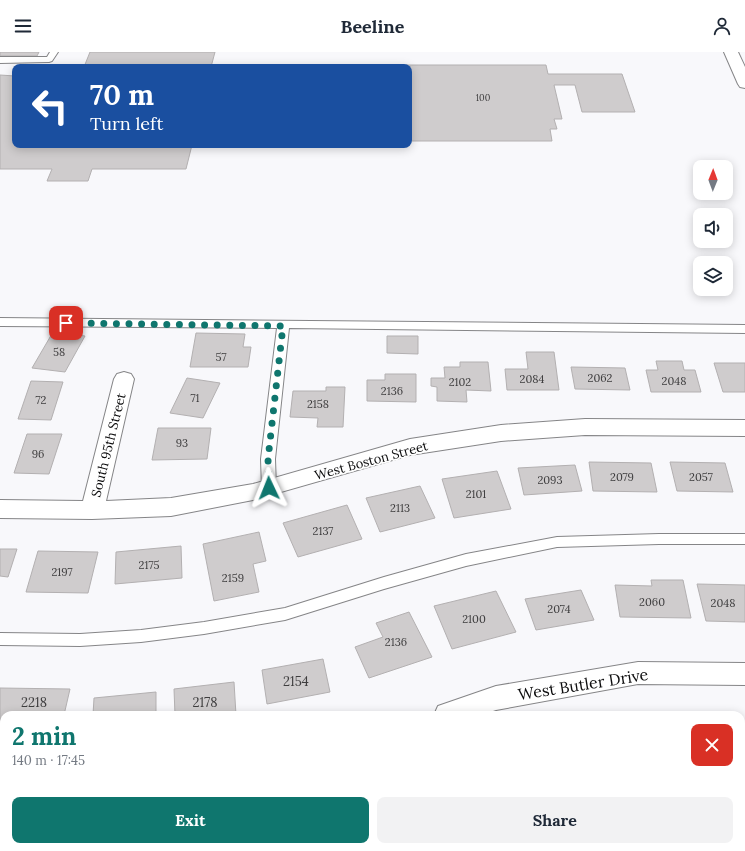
<!DOCTYPE html>
<html lang="en">
<head>
<meta charset="utf-8">
<style>
  :root { --surface:#fff; --page:#f2f2f3; --text:#1f2937; --muted:#747a83; --accent:#0f766e }
  body { margin:0; font-family:Lora,serif; background:var(--page); color:var(--text); height:100vh; display:flex; flex-direction:column; font-size:15px; white-space:nowrap }
  * { box-sizing:border-box; margin:0 }
  p { font-size:13px; color:var(--muted) }
  .icon { flex:none; width:22px; height:22px; fill:none; stroke:currentColor; stroke-width:2; stroke-linecap:round; stroke-linejoin:round }
  .map { position:relative; flex:1; overflow:hidden }
  .sheet { position:absolute; left:0px; top:659px; width:745px; height:140px; display:flex; flex-direction:column; background:var(--surface); border-radius:12px 12px 0 0; box-shadow:0 2px 10px #0003 }
  .sheet>* { flex:none }
  .hud { position:absolute; left:12px; top:12px; width:400px; height:84px; border-radius:8px; box-shadow:0 2px 10px #0003; background:#1a4fa0; color:#fff; overflow:hidden }
  .needle { width:26px; rotate:1deg }
  .fabs { position:absolute; left:693px; top:108px; display:grid; gap:8px }
  .fabs a { display:grid; place-items:center; width:40px; height:40px; border-radius:8px; background:var(--surface); box-shadow:0 2px 10px #0003; font-size:20px }
  .pin { position:absolute; display:grid; place-items:center; width:34px; height:34px; color:#fff; margin:-17px; border-radius:8px; box-shadow:0 2px 6px #0006 }
  .me { position:absolute; width:44px; margin:-22px; rotate:358deg; stroke-linejoin:round; filter:drop-shadow(0 0 3px #0008) }
  .turn { display:flex; align-items:center; gap:14px; height:84px; padding:0 12px; font-size:18px }
  .turn .icon { width:52px; height:52px; stroke-width:2.5 }
  .turn b { display:block; font-size:28px; line-height:34px }
  .round { display:grid; place-items:center; flex:none; width:42px; height:42px; border-radius:8px; background:var(--page) }
  .head { display:flex; align-items:center; justify-content:space-between; height:68px; padding:0 12px }
  h1 { font-size:24px; font-weight:800; line-height:30px; color:var(--accent) }
  .button { display:flex; gap:8px; margin-top:auto; padding:8px 12px }
  .button a { flex:1; height:46px; border-radius:8px; background:var(--accent); color:#fff; font-size:16px; font-weight:800; line-height:46px; text-align:center }
  .button a+a { background:var(--page); color:var(--text) }
  header { display:flex; justify-content:space-between; align-items:center; height:52px; padding:0 12px; background:var(--surface); font-size:18px; font-weight:800 }
  .map>svg:first-child { display:block }
  .building { fill:#cfcccd; stroke:#b3b0b1 }
  .lines { fill:none; stroke-linecap:round; stroke-linejoin:round }
  .service-casing { stroke:#858587; stroke-width:2 }
  .minor-casing { stroke:#858587; stroke-width:2 }
  .secondary-casing { stroke:#858587; stroke-width:2 }
  .service { fill:#fff; fill-rule:evenodd }
  .minor { fill:#fff; fill-rule:evenodd }
  .secondary { fill:#fff; fill-rule:evenodd }
  .route { stroke:#0f766e; stroke-width:7; stroke-dasharray:0 12.6 }
  .labels { text-anchor:middle; stroke-width:3.5; stroke-linejoin:round; paint-order:stroke }
  .far-number-label { font-size:9px; fill:#3e3d3e }
  .number-label { font-size:11px; fill:#3e3d3e }
  .street-label { font-size:13px; fill:#0d0d0e; stroke:#fff }
  .near-number-label { font-size:13px; fill:#3e3d3e }
  .near-street-label { font-size:16px; fill:#0d0d0e; stroke:#fff }
</style>
</head>
<body>
<header><svg class="icon" aria-label="menu" viewBox="0 0 24 24"><path d="M4 6h16M4 12h16M4 18h16"/></svg>Beeline<svg class="icon" aria-label="person" viewBox="0 0 24 24"><circle cx="12" cy="8" r="4"/><path d="M4 21q1-7 8-7t8 7"/></svg></header>
<div class="map">
<svg width="745" height="799" viewBox="0 0 745 799">
  <rect width="100%" height="100%" fill="#f8f8fb"/>
  <path class="building" d="M 0,0 L 39,0 L 37,4 L 0,4 Z
    M 90,0 L 215,0 L 211,15 L 84,15 Z
    M 394,13 L 546,13 L 548,22 L 622,22 L 635,60 L 582,60 L 575,33 L 554,33 L 562,67 L 554,67 L 557,77 L 550,77 L 552,89 L 409,89 L 409,15 L 394,15 Z
    M 0,23 L 15,24 L 15,93 L 192,93 L 186,117 L 92,117 L 88,129 L 47,129 L 52,117 L 0,117 Z
    M 53,280 L 85,284 L 65,320 L 32,316 Z
    M 196,281 L 245,282 L 243,295 L 251,295 L 248,315 L 190,315 Z
    M 387,284 L 418,284 L 418,302 L 387,301 Z
    M 526,300 L 554,300 L 559,338 L 507,338 L 505,317 L 528,317 Z
    M 656,309 L 682,309 L 684,318 L 695,318 L 701,340 L 651,340 L 646,318 L 658,318 Z
    M 460,310 L 488,310 L 491,339 L 466,338 L 467,350 L 437,349 L 437,335 L 431,334 L 431,326 L 445,326 L 444,315 L 460,315 Z
    M 714,311 L 745,311 L 745,340 L 723,340 Z
    M 571,315 L 625,316 L 630,338 L 575,337 Z
    M 385,322 L 416,322 L 416,350 L 367,349 L 367,328 L 385,328 Z
    M 187,326 L 220,331 L 203,366 L 170,361 Z
    M 31,329 L 63,330 L 51,368 L 18,367 Z
    M 326,335 L 345,335 L 343,375 L 317,375 L 318,366 L 290,365 L 293,339 L 326,339 Z
    M 158,376 L 211,376 L 207,407 L 152,408 Z
    M 27,382 L 62,382 L 49,422 L 14,421 Z
    M 589,410 L 651,411 L 657,440 L 593,439 Z
    M 670,410 L 725,411 L 733,440 L 677,439 Z
    M 575,413 L 582,439 L 524,443 L 518,416 Z
    M 497,419 L 511,457 L 454,466 L 442,427 Z
    M 420,434 L 435,466 L 380,480 L 366,446 Z
    M 347,453 L 362,487 L 298,505 L 283,471 Z
    M 259,480 L 266,509 L 253,512 L 259,540 L 214,549 L 203,492 Z
    M 181,494 L 182,526 L 115,532 L 116,500 Z
    M 0,497 L 17,497 L 8,525 L 0,524 Z
    M 38,499 L 98,500 L 88,541 L 26,540 Z
    M 651,528 L 683,528 L 691,566 L 620,565 L 615,533 L 652,534 Z
    M 697,532 L 745,533 L 745,570 L 706,569 Z
    M 581,538 L 594,568 L 536,578 L 525,547 Z
    M 496,539 L 516,580 L 452,597 L 434,554 Z
    M 409,560 L 432,605 L 369,626 L 355,595 L 383,585 L 376,571 Z
    M 323,607 L 330,640 L 267,652 L 262,618 Z
    M 234,630 L 236,663 L 175,663 L 174,637 Z
    M 0,636 L 70,637 L 64,663 L 4,663 L 4,686 L 0,686 Z
    M 156,640 L 156,663 L 93,663 L 94,646 Z
    M 741,669 L 745,670 L 745,690 L 741,673 Z
    M 287,795 L 371,795 L 372,799 L 289,799 Z"/>
  <g class="lines">
    <defs>
      <path id="service" d="M 50,0 L 58,0 L 52,9 L 49,10 L 0,11 L 0,5 L 47,5 Z
        M 0,266 L 745,273 L 745,281 L 289,276 L 275,407 L 276,436 L 274,440 L 269,441 L 264,440 L 262,436 L 261,407 L 277,276 L 0,274 Z
        M 659,482 L 745,482 L 745,492 L 659,492 L 557,495 L 466,514 L 384,537 L 285,568 L 204,582 L 141,590 L 80,594 L 0,593 L 0,581 L 80,582 L 141,578 L 204,570 L 285,556 L 384,525 L 466,502 L 557,485 Z
        M 741,781 L 745,781 L 745,797 L 735,795 L 741,795 Z
        M 609,795 L 662,795 L 660,799 L 607,799 Z"/>
      <path id="minor" d="M 124,320 L 131,322 L 134,327 L 106,449 L 171,446 L 253,432 L 410,387 L 501,373 L 585,367 L 745,368 L 745,384 L 585,383 L 501,389 L 410,403 L 253,448 L 171,464 L 92,467 L 0,466 L 0,448 L 83,449 L 114,327 L 117,322 Z
        M 638,610 L 745,611 L 745,633 L 638,632 L 496,658 L 481,663 L 434,663 L 438,654 L 496,634 Z
        M 0,731 L 4,731 L 4,757 L 0,757 Z
        M 146,795 L 176,795 L 176,799 L 146,799 Z"/>
      <path id="secondary" d="M 724,0 L 738,0 L 745,15 L 745,36 L 740,35 L 738,32 Z"/>
    </defs>
    <use href="#service" class="service-casing"/>
    <use href="#minor" class="minor-casing"/>
    <use href="#secondary" class="secondary-casing"/>
    <use href="#service" class="service"/>
    <use href="#minor" class="minor"/>
    <use href="#secondary" class="secondary"/>
  </g>
  <g class="lines">
    <path class="route" d="M 66,271 L 283,274 L 268,407 L 269,436"/>
  </g>
  <g class="labels">
    <g class="far-number-label">
      <text x="483" y="49">100</text>
    </g>
    <g class="number-label">
      <text x="59" y="304">58</text>
      <text x="221" y="309">57</text>
      <text x="600" y="330">2062</text>
      <text x="532" y="331">2084</text>
      <text x="674" y="333">2048</text>
      <text x="460" y="334">2102</text>
      <text x="392" y="343">2136</text>
      <text x="195" y="350">71</text>
      <text x="41" y="352">72</text>
      <text x="318" y="356">2158</text>
      <text x="182" y="395">93</text>
      <text x="38" y="406">96</text>
      <text x="622" y="429">2079</text>
      <text x="701" y="429">2057</text>
      <text x="550" y="432">2093</text>
      <text x="476" y="446">2101</text>
      <text x="400" y="460">2113</text>
      <text x="323" y="483">2137</text>
      <text x="149" y="517">2175</text>
      <text x="62" y="524">2197</text>
      <text x="233" y="530">2159</text>
      <text x="652" y="554">2060</text>
      <text x="723" y="555">2048</text>
      <text x="559" y="561">2074</text>
      <text x="474" y="571">2100</text>
      <text x="396" y="594">2136</text>
    </g>
    <g class="street-label">
      <text transform="translate(108 393) rotate(-76)" y="5">South 95th Street</text>
      <text transform="translate(371 408) rotate(-15)" y="5">West Boston Street</text>
    </g>
    <g class="near-number-label">
      <text x="296" y="634">2154</text>
      <text x="34" y="655">2218</text>
      <text x="205" y="655">2178</text>
    </g>
    <g class="near-street-label">
      <text transform="translate(583 632) rotate(-9)" y="6">West Butler Drive</text>
    </g>
  </g>
</svg>
<div class="fabs">
<a><svg class="needle" viewBox="-14 -14 28 28"><path d="M0-13l5 13h-10z" fill="#e53935"/><path d="M0 13l5-13h-10z" fill="#747a83"/></svg></a>
<a><svg class="icon" aria-label="sound" viewBox="0 0 24 24"><path d="M4 9h4l5-4v14l-5-4H4zM17 9q2 3 0 6"/></svg></a>
<a><svg class="icon" aria-label="layers" viewBox="0 0 24 24"><path d="M12 4l9 5-9 5-9-5zM3 14l9 5 9-5"/></svg></a>
</div>
<div class="pin" style="left:66px;top:271px;background:#d93025"><svg class="icon" aria-label="arrive" viewBox="0 0 24 24"><path d="M6 21V4h12l-3 4 3 4H6"/></svg></div>
<svg class="me" style="left:269px;top:436px" viewBox="-20 -20 40 40"><path d="M0-17L14 15 0 8-14 15z" fill="#0f766e" stroke="#fff" stroke-width="4"/></svg>
<div class="hud">
<div class="turn"><svg class="icon" aria-label="left" viewBox="0 0 24 24"><path d="M17 20v-9H6M10 6l-5 5 5 5"/></svg><div><b>70 m</b>Turn left</div></div>
</div>
<section class="sheet">
<div class="head"><div><h1>2 min</h1><p>140 m · 17:45</p></div><a class="round" style="background:#d93025;color:#fff"><svg class="icon" aria-label="close" viewBox="0 0 24 24"><path d="M6 6l12 12M18 6L6 18"/></svg></a></div>
<div class="button"><a>Exit</a><a>Share</a></div>
</section>
</div>
</body>
</html>
